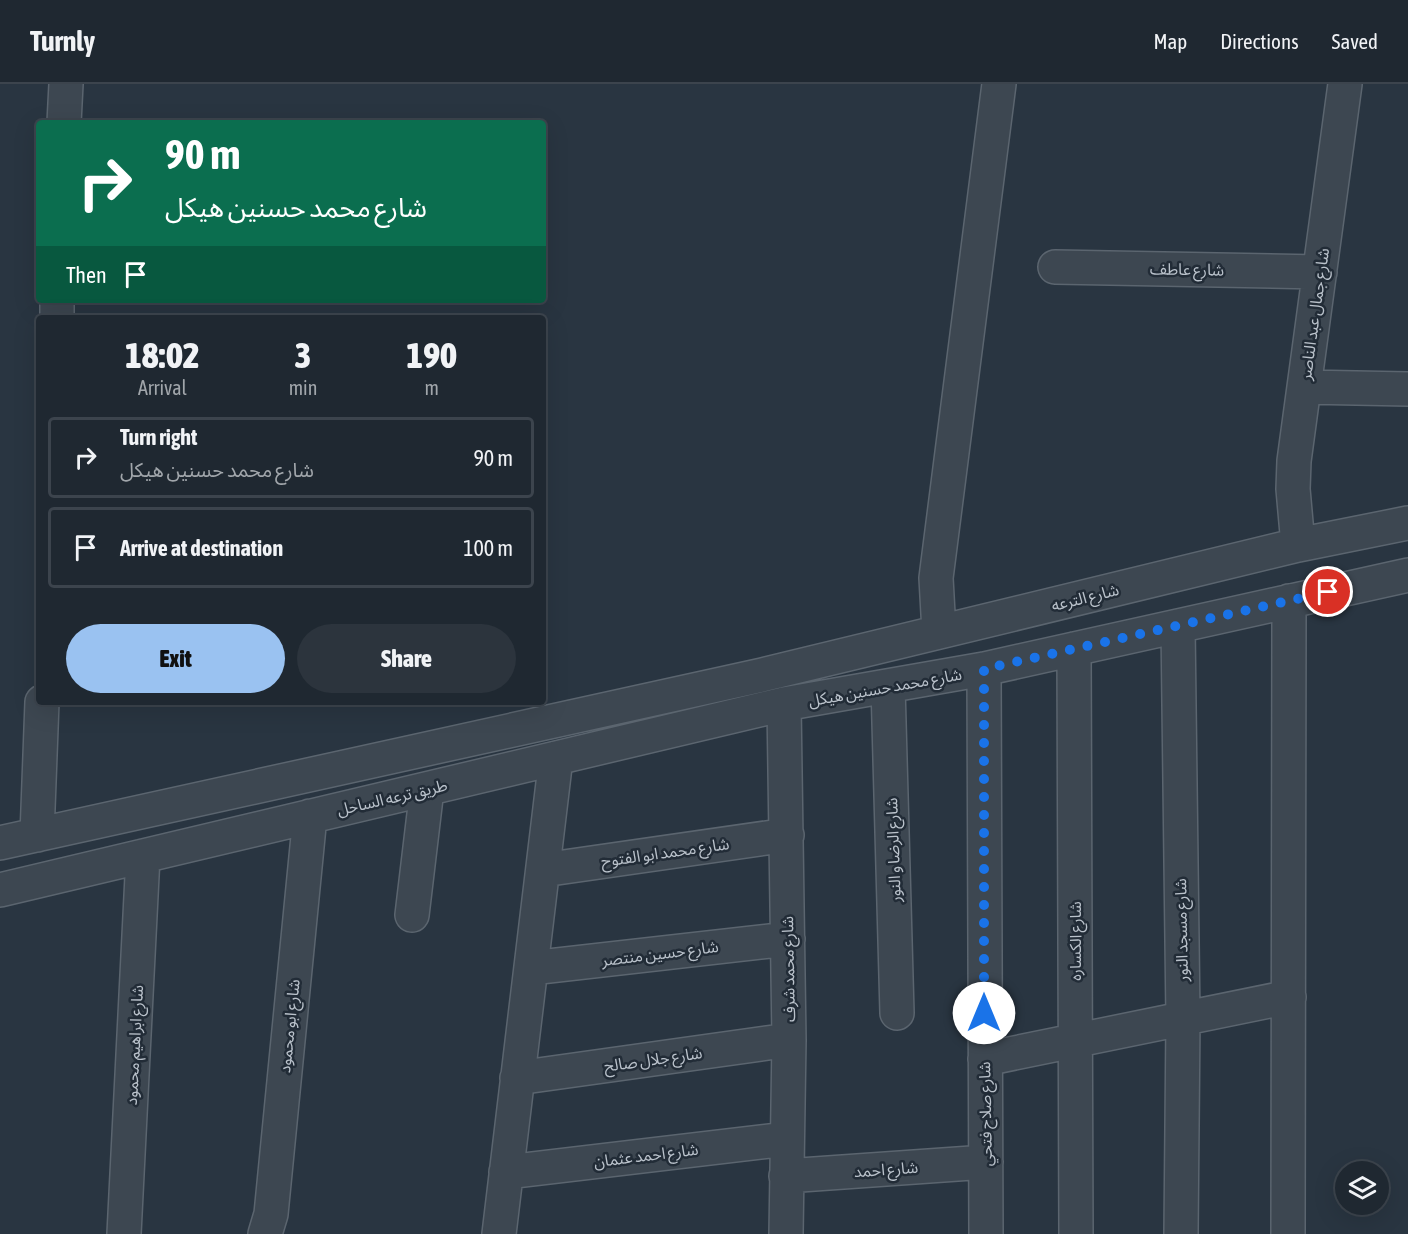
<!DOCTYPE html>
<html lang="en">
<head>
<meta charset="utf-8">
<style>
  :root { --surface:#1f2831; --page:#2c343d; --text:#f1f3f6; --muted:#a1a6ab; --line:#3c444d; --accent:#9ac2f1 }
  body { margin:0; font-family:"Asap Condensed","Noto Sans Arabic",sans-serif; background:var(--page); color:var(--text); height:100vh; display:flex; flex-direction:column; font-size:22px; white-space:nowrap }
  * { box-sizing:border-box; margin:0 }
  p { font-size:20px; color:var(--muted) }
  .icon { flex:none; width:33px; height:33px; fill:none; stroke:currentColor; stroke-width:2; stroke-linecap:round; stroke-linejoin:round }
  .map { position:relative; flex:1; overflow:hidden }
  .sheet { position:absolute; left:36px; top:231px; width:510px; height:390px; display:flex; flex-direction:column; background:var(--surface); border-radius:6px; box-shadow:0 6px 24px #0002,0 0 0 2px var(--line) }
  .sheet>* { flex:none }
  .top-card { position:absolute; left:36px; top:36px; width:510px; height:183px; border-radius:6px; box-shadow:0 6px 24px #0002,0 0 0 2px var(--line); background:#0b6e4f; color:#fff; overflow:hidden }
  .controls { position:absolute; left:1335px; top:1077px; display:grid; gap:12px }
  .controls a { display:grid; place-items:center; width:54px; height:54px; border-radius:50%; background:var(--surface); box-shadow:0 6px 24px #0002,0 0 0 2px var(--line); font-size:30px }
  .pin { position:absolute; display:grid; place-items:center; width:51px; height:51px; color:#fff; margin:-26px; border:3px solid #fff; border-radius:50%; box-shadow:0 2px 6px #0007 }
  .me { position:absolute; width:66px; margin:-33px; rotate:0deg; stroke-linejoin:round; filter:drop-shadow(0 0 4px #0008) }
  .turn { display:flex; align-items:center; gap:21px; height:126px; padding:0 30px; font-size:27px }
  .turn .icon { width:78px; height:78px; stroke-width:2.5 }
  .turn b { display:block; font-size:42px; line-height:51px }
  .then { display:flex; align-items:center; height:57px; padding:0 30px; background:#0003; gap:12px; font-size:22px }
  .eta { display:flex; justify-content:space-evenly; align-items:center; height:102px; text-align:center }
  .eta b { font-size:36px; font-weight:800; line-height:42px }
  .cta { display:flex; gap:12px; margin-top:auto; padding:12px 30px }
  .cta a { flex:1; height:69px; border-radius:36px; background:var(--accent); color:#111; font-size:24px; font-weight:800; line-height:69px; text-align:center }
  .cta a+a { background:var(--page); color:var(--text) }
  ul { padding:0; list-style:none }
  li { display:flex; align-items:center; gap:18px; height:81px; margin:0 12px 9px; padding:0 18px; border:3px solid var(--line); border-radius:6px }
  li div { flex:1 }
  li b { display:block; font-size:22px }
  li em { font-style:normal }
  header { display:flex; align-items:center; gap:36px; box-sizing:border-box; height:84px; padding:0 30px; background:var(--surface); border-bottom:2px solid var(--line) }
  header strong { font-size:28px }
  nav { display:flex; gap:33px; margin-inline-start:auto; font-size:21px }
  .map>svg:first-child { display:block }
  .lines { fill:none; stroke-linecap:round; stroke-linejoin:round }
  .minor-casing { stroke:#5b656f; stroke-width:36 }
  .minor { stroke:#3d4751; stroke-width:33 }
  .route { stroke:#1a73e8; stroke-width:10; stroke-dasharray:0 18 }
  .labels { text-anchor:middle; stroke-width:5; stroke-linejoin:round; paint-order:stroke }
  .street-label { font-size:16px; fill:#bac2cb; stroke:#222c37 }
</style>
</head>
<body>
<header>
<strong>Turnly</strong>
<nav><a>Map</a><a>Directions</a><a>Saved</a></nav>
</header>
<div class="map">
<svg width="1408" height="1150" viewBox="0 0 1408 1150">
  <rect width="100%" height="100%" fill="#293541"/>
  <g class="lines">
    <defs>
      <path id="minor" d="M 64,39 L 66,0
        M 1055,183 L 1320,188
        M 57,234 L 57,216
        M 1304,303 L 1408,305
        M 1298,461 L 1293,405 L 1294,377 L 1345,0
        M 1178,542 L 1183,935 L 1181,1150
        M 939,548 L 936,494 L 999,0
        M 1074,565 L 1076,1150
        M 984,585 L 986,1150
        M 888,602 L 897,929
        M 784,620 L 789,956 L 786,1150
        M 37,751 L 42,618
        M 0,759 L 762,591 L 1298,461 L 1408,439
        M 543,786 L 787,751
        M 0,806 L 784,620 L 984,585 L 1408,491
        M 412,831 L 427,705
        M 531,884 L 788,855
        M 985,975 L 1289,913
        M 517,994 L 789,956
        M 506,1088 L 787,1055
        M 786,1092 L 986,1078
        M 124,1150 L 143,772
        M 265,1150 L 271,1130 L 310,732
        M 499,1150 L 556,674
        M 1288,1150 L 1289,517"/>
    </defs>
    <use href="#minor" class="minor-casing"/>
    <use href="#minor" class="minor"/>
  </g>
  <g class="lines">
    <path class="route" d="M 984,929 L 984,585 L 1328,508"/>
  </g>
  <g class="labels">
    <g class="street-label">
      <text transform="translate(1187 185) rotate(1)" y="6">شارع عاطف</text>
      <text transform="translate(1314 230) rotate(-82)" y="6">شارع جمال عبد الناصر</text>
      <text transform="translate(1085 513) rotate(-14)" y="6">شارع الترعه</text>
      <text transform="translate(885 603) rotate(-10)" y="6">شارع محمد حسنين هيكل</text>
      <text transform="translate(392 713) rotate(-13)" y="6">طريق ترعه الساحل</text>
      <text transform="translate(893 766) rotate(-92)" y="6">شارع الرضا و النور</text>
      <text transform="translate(665 768) rotate(-8)" y="6">شارع محمد ابو الفتوح</text>
      <text transform="translate(1181 846) rotate(-91)" y="6">شارع مسجد النور</text>
      <text transform="translate(1075 857) rotate(-90)" y="6">شارع الكساره</text>
      <text transform="translate(660 869) rotate(-7)" y="6">شارع حسين منتصر</text>
      <text transform="translate(788 885) rotate(-91)" y="6">شارع محمد شرف</text>
      <text transform="translate(289 942) rotate(-84)" y="6">شارع ابو محمود</text>
      <text transform="translate(134 961) rotate(-87)" y="6">شارع ابراهيم محمود</text>
      <text transform="translate(653 975) rotate(-8)" y="6">شارع جلال صالح</text>
      <text transform="translate(985 1030) rotate(-91)" y="6">شارع صلاح فتحي</text>
      <text transform="translate(646 1071) rotate(-7)" y="6">شارع احمد عثمان</text>
      <text transform="translate(886 1085) rotate(-4)" y="6">شارع احمد</text>
    </g>
  </g>
</svg>
<div class="controls">
<a><svg class="icon" aria-label="layers" viewBox="0 0 24 24"><path d="M12 4l9 5-9 5-9-5zM3 14l9 5 9-5"/></svg></a>
</div>
<div class="pin" style="left:1328px;top:508px;background:#d93025"><svg class="icon" aria-label="arrive" viewBox="0 0 24 24"><path d="M6 21V4h12l-3 4 3 4H6"/></svg></div>
<svg class="me" style="left:984px;top:929px" viewBox="-20 -20 40 40"><circle r="19" fill="#fff"/><path d="M0-13L10 11 0 6-10 11z" fill="#1a73e8"/></svg>
<div class="top-card">
<div class="turn"><svg class="icon" aria-label="right" viewBox="0 0 24 24"><path d="M7 20v-9h11M14 6l5 5-5 5"/></svg><div><b>90 m</b>شارع محمد حسنين هيكل</div></div>
<div class="then">Then<svg class="icon" aria-label="arrive" viewBox="0 0 24 24"><path d="M6 21V4h12l-3 4 3 4H6"/></svg></div>
</div>
<section class="sheet">
<div class="eta">
<div><b>18:02</b><p>Arrival</p></div>
<div><b>3</b><p>min</p></div>
<div><b>190</b><p>m</p></div>
</div>
<ul>
<li><svg class="icon" aria-label="right" viewBox="0 0 24 24"><path d="M7 20v-9h11M14 6l5 5-5 5"/></svg><div><b>Turn right</b><p>شارع محمد حسنين هيكل</p></div><em>90 m</em></li>
<li><svg class="icon" aria-label="arrive" viewBox="0 0 24 24"><path d="M6 21V4h12l-3 4 3 4H6"/></svg><div><b>Arrive at destination</b></div><em>100 m</em></li>
</ul>
<div class="cta"><a>Exit</a><a>Share</a></div>
</section>
</div>
</body>
</html>
